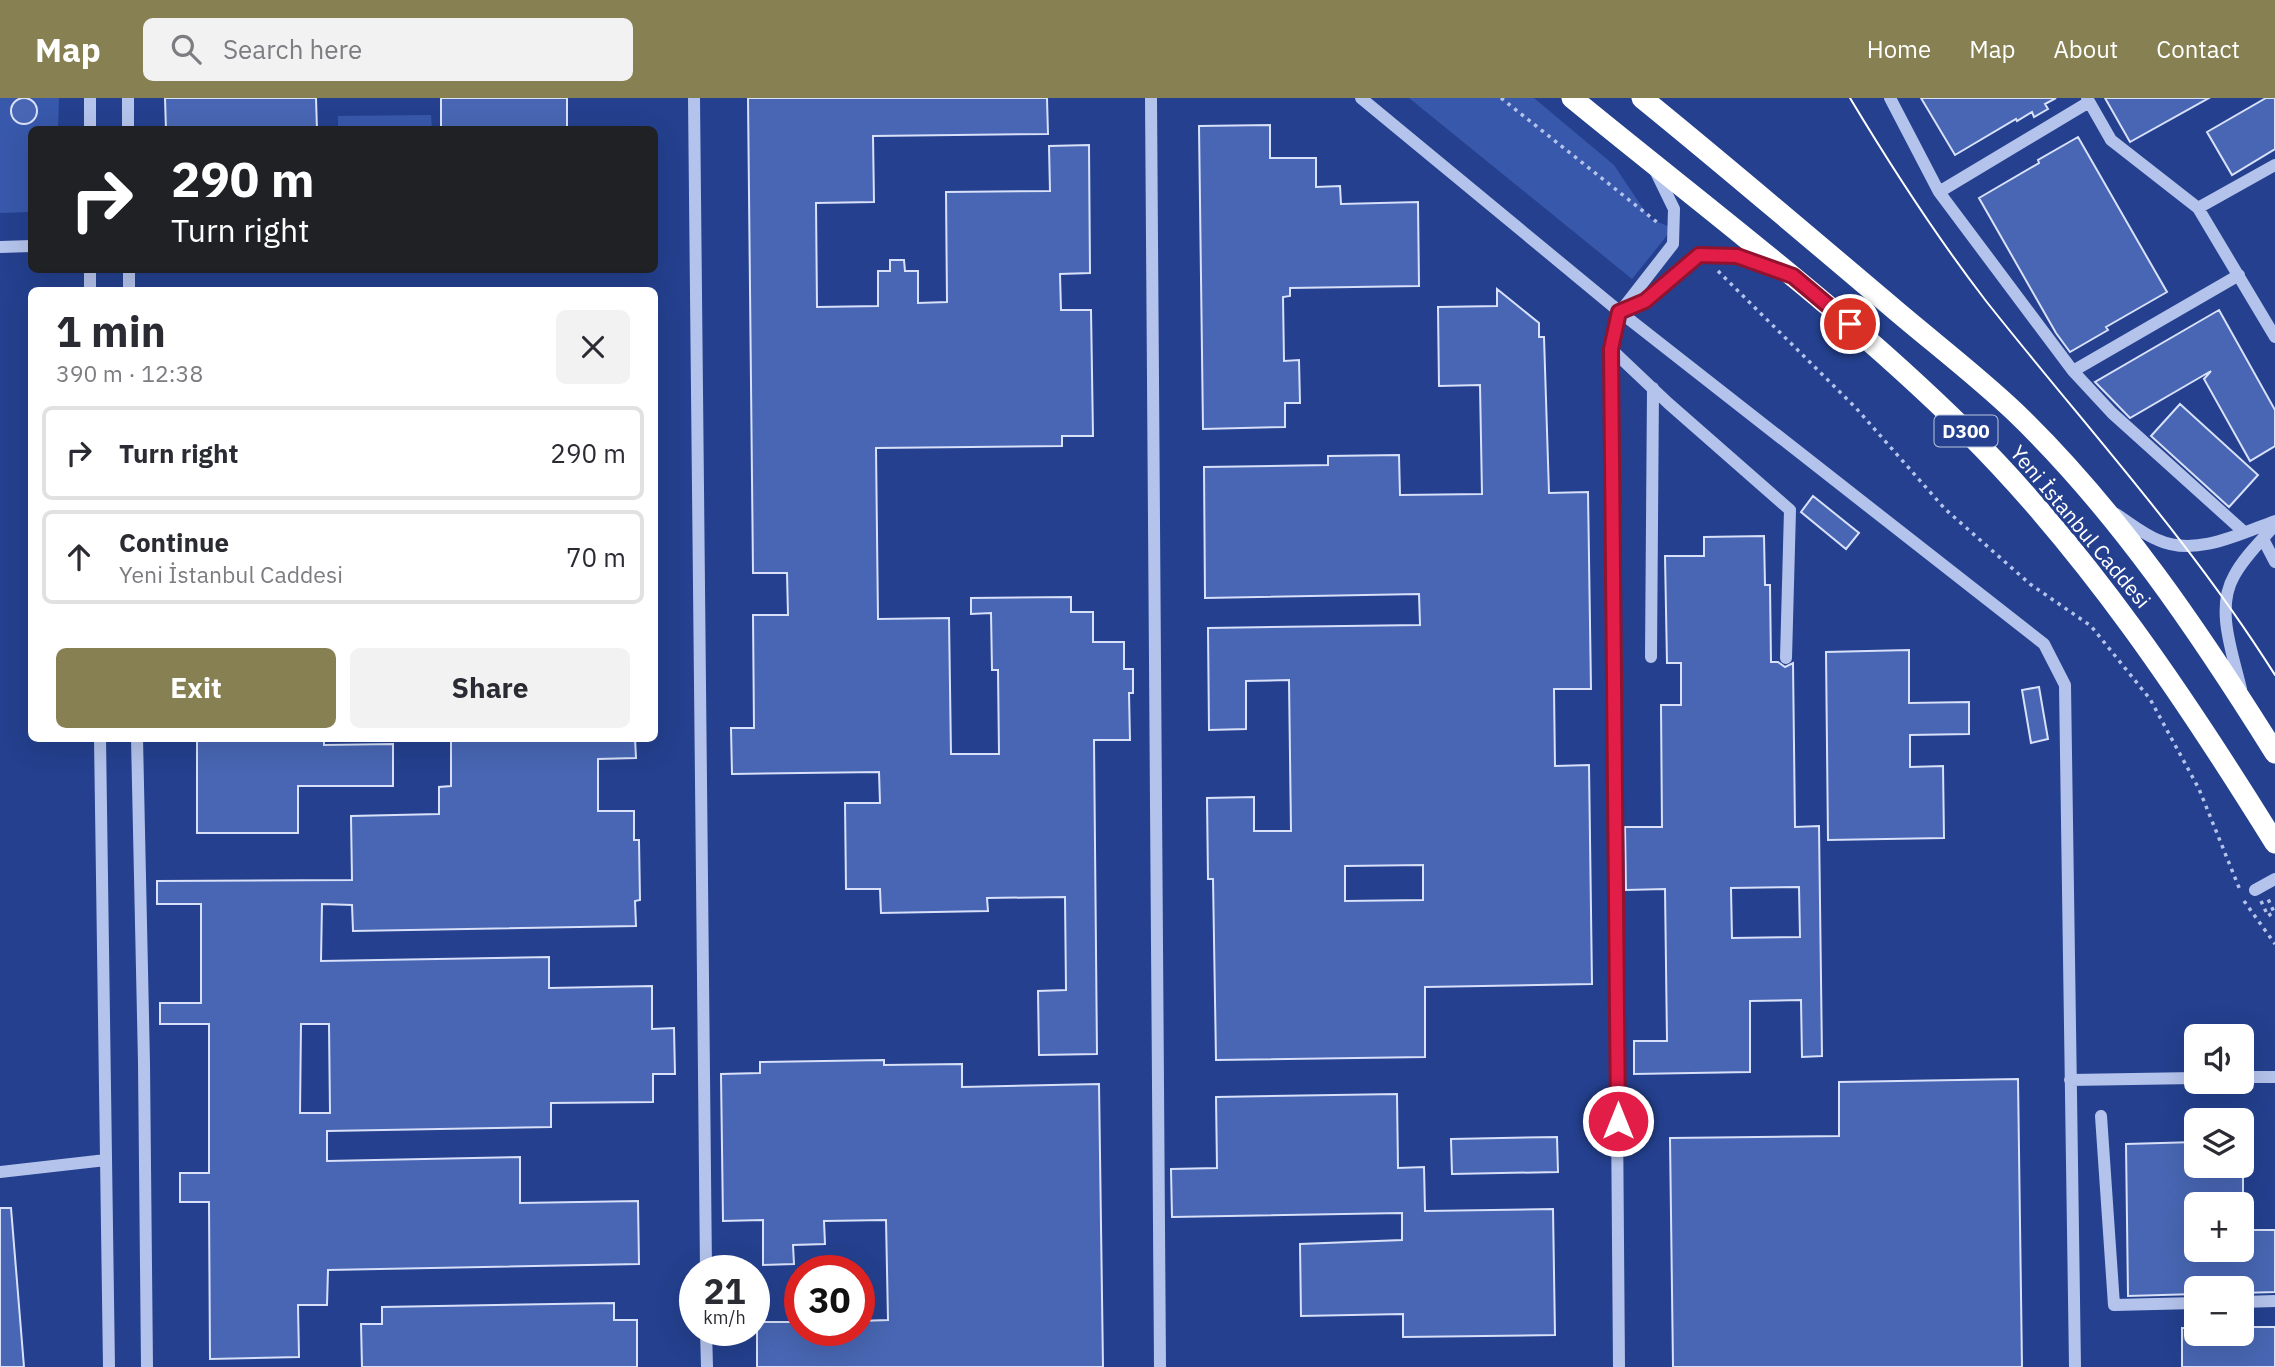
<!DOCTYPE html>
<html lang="en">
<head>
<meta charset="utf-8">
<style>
  :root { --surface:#fff; --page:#f2f2f3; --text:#2b2b33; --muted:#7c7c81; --line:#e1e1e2; --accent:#868052 }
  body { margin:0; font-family:"IBM Plex Sans",sans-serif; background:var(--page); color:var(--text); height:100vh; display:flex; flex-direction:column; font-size:26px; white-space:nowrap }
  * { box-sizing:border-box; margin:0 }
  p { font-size:23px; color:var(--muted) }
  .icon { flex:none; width:38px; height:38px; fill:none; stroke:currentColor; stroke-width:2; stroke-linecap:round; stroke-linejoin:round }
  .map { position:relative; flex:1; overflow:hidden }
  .panel { position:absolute; left:28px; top:189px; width:630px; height:455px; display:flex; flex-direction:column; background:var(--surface); border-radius:10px; box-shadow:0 7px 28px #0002 }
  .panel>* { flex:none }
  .banner { position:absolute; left:28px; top:28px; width:630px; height:147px; border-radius:10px; box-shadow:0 7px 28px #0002; background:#202124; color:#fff; overflow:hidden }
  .controls { position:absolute; left:2184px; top:926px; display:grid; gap:14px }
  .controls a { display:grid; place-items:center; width:70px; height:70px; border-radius:10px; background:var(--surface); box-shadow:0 7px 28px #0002; font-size:35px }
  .speed { position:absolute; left:679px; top:1157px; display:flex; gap:14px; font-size:35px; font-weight:700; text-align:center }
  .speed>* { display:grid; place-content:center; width:91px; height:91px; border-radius:50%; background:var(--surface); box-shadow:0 7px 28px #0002; line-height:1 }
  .speed small { font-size:18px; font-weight:400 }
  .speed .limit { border:10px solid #d22; background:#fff; color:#111 }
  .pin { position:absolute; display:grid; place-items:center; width:60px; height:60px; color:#fff; margin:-30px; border:4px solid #fff; border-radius:50%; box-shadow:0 2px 7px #0007 }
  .me { position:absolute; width:77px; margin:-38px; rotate:0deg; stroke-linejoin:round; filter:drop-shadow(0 0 5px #0008) }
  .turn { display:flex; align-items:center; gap:24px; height:147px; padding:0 28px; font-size:32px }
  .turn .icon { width:91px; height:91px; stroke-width:2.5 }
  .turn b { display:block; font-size:49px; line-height:60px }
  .round { display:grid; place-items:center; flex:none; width:74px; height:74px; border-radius:10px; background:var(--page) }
  .overview { display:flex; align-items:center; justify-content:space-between; height:119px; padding:0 28px }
  h1 { font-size:42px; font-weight:700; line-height:52px }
  .cta { display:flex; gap:14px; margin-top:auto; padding:14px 28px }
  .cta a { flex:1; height:80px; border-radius:10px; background:var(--accent); color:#fff; font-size:28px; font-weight:700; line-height:80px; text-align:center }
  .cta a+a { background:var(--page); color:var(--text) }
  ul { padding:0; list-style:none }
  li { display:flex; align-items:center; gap:21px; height:94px; margin:0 14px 10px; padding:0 14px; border:4px solid var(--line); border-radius:10px }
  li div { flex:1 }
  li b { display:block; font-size:26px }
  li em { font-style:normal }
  header { display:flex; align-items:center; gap:42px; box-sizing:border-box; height:98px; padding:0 35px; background:var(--accent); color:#fff }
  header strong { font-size:33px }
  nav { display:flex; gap:38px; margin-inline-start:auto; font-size:24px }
  .search { width:490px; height:63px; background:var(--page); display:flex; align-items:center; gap:18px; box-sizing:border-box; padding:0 24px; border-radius:10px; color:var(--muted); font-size:26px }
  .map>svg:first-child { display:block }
  .green { fill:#3858ab }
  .building { fill:#4866b3; stroke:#d8e1f9; stroke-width:2; fill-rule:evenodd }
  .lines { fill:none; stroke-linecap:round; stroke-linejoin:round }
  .path { stroke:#b4c3eb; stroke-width:3.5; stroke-dasharray:3.5 5; stroke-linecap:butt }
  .minor { stroke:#b4c3eb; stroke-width:12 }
  .highway { stroke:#fff; stroke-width:21 }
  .tram { stroke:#fff; stroke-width:2 }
  .route-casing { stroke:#92132f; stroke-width:18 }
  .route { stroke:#e11d48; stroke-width:12 }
  .labels { text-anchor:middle; stroke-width:6; stroke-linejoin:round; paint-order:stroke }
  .shield { fill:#24408e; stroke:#bdc6dd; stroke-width:2 }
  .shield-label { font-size:19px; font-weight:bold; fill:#fff }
  .street-label { font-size:21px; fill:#fff; stroke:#24408e }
</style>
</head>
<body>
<header>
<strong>Map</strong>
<div class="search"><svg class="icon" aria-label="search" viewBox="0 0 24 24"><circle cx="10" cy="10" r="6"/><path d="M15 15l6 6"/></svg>Search here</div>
<nav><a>Home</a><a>Map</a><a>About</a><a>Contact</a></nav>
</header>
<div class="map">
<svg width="2275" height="1269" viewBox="0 0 2275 1269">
  <rect width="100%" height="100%" fill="#24408e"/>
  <path class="green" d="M 0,0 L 59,0 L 58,31 L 32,32 L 31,114 L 0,115 Z
    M 1409,0 L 1534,0 L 1614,67 L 1650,121 L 1673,130 L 1632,181 Z
    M 431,17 L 432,31 L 338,31 L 338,18 Z"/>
  <path class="building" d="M 165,0 L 316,0 L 317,32 L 166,32 Z
    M 441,0 L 567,0 L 567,32 L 441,32 Z
    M 748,0 L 1047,0 L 1048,36 L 873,38 L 874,104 L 816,105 L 817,209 L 878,208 L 878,173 L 890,173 L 890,162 L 904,162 L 905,173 L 918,173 L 918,205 L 947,204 L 946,94 L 1050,93 L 1049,48 L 1089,47 L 1090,175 L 1060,176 L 1061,212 L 1091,212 L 1093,338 L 1062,338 L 1062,348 L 876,350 L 878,521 L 949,520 L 951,656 L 999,656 L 998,572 L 992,572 L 991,515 L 971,516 L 971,500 L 1071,499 L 1071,514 L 1093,514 L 1093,544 L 1124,544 L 1124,571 L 1133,571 L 1133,595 L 1129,595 L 1130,642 L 1094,642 L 1097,956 L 1039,957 L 1038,893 L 1066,892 L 1065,799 L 987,800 L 988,813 L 881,815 L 880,791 L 846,791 L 845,705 L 880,705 L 879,674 L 732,676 L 731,630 L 754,630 L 753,517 L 788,517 L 787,475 L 753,475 Z
    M 1921,0 L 2056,0 L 2045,6 L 2048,11 L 2034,19 L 2032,14 L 2017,23 L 2016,21 L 1955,57 Z
    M 2105,0 L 2209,0 L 2130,44 Z
    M 2266,0 L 2275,0 L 2275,51 L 2232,77 L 2207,34 Z
    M11 13a13 13 0 1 1 26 0a13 13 0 1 1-26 0Z
    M 1270,27 L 1270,60 L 1316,60 L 1316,89 L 1340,88 L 1341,106 L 1418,104 L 1419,188 L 1290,190 L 1290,198 L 1283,199 L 1284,263 L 1299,262 L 1300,305 L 1285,305 L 1285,329 L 1203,331 L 1199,28 Z
    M 2078,39 L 2167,194 L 2106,229 L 2108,232 L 2070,254 L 2056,235 L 1979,100 L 2039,65 L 2038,62 Z
    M 1497,191 L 1539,225 L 1539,239 L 1544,239 L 1549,395 L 1588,394 L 1591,591 L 1554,591 L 1555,668 L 1589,667 L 1592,886 L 1425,889 L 1425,959 L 1216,962 L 1213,781 L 1208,781 L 1207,700 L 1254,699 L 1254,733 L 1291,733 L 1289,582 L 1246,583 L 1246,631 L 1209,632 L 1208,530 L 1420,527 L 1419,496 L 1205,500 L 1204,369 L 1328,367 L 1328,358 L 1399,357 L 1400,397 L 1482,396 L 1480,287 L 1439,288 L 1438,209 L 1497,208 ZM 1423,767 L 1423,802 L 1345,803 L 1345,768 Z
    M 2219,212 L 2275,312 L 2275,348 L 2250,363 L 2204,281 L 2211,273 L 2130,320 L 2095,284 Z
    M 2180,306 L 2258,377 L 2229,409 L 2151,338 Z
    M 1813,398 L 1859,435 L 1846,451 L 1801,414 Z
    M 1764,438 L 1765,487 L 1770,487 L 1771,564 L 1778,564 L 1785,569 L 1793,565 L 1795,729 L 1819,728 L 1822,958 L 1802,959 L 1801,902 L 1750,903 L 1750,974 L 1634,976 L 1634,943 L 1667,943 L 1665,791 L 1626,792 L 1625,729 L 1662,729 L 1661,607 L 1681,607 L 1681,565 L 1667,565 L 1665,458 L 1704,458 L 1704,439 ZM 1799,789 L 1800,839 L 1732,840 L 1731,790 Z
    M 1909,552 L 1909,605 L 1969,604 L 1969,636 L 1910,637 L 1910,669 L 1943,668 L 1944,740 L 1828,742 L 1826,554 Z
    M 2039,589 L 2048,641 L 2031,645 L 2022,592 Z
    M 197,640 L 324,640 L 324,647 L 393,646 L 393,688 L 298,688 L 298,735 L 197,735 Z
    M 451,640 L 635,640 L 636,660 L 598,661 L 598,713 L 634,713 L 634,742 L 639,742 L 640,802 L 635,803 L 636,828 L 353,833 L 352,807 L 322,806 L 321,863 L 549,859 L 549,890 L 652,888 L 652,931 L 674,930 L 675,976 L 653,976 L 653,1004 L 551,1005 L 551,1029 L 327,1033 L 327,1063 L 520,1059 L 520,1105 L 638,1103 L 639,1166 L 328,1172 L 327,1207 L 298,1207 L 299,1259 L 210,1261 L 209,1104 L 180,1104 L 180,1075 L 209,1075 L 209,926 L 160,926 L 160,905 L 201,905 L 201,806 L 157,806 L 157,783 L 352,782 L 351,718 L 439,716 L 439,689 L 451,688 ZM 301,926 L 329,926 L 330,1015 L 300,1015 Z
    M 884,962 L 884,967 L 962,966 L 962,989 L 1099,986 L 1103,1269 L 757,1269 L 757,1224 L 800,1224 L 800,1232 L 859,1232 L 859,1223 L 888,1222 L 886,1122 L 824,1123 L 825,1146 L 793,1147 L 794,1166 L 763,1167 L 763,1122 L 723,1123 L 721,976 L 760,975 L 760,964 Z
    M 2018,981 L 2022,1269 L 1673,1269 L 1670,1040 L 1839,1038 L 1839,984 Z
    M 1397,996 L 1398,1070 L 1424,1069 L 1425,1113 L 1553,1111 L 1555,1237 L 1403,1239 L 1403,1216 L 1301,1218 L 1300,1146 L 1402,1142 L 1402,1115 L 1172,1119 L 1171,1071 L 1217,1070 L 1216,999 Z
    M 1557,1039 L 1558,1074 L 1452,1076 L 1451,1041 Z
    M 2196,1044 L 2196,1068 L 2243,1068 L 2243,1106 L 2196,1106 L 2196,1152 L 2242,1152 L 2242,1132 L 2275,1132 L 2275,1194 L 2242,1195 L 2242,1190 L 2196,1190 L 2196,1196 L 2128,1198 L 2126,1046 Z
    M 0,1110 L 11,1110 L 24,1269 L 0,1269 Z
    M 614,1205 L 614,1222 L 637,1222 L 637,1269 L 362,1269 L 361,1226 L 382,1226 L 382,1209 Z
    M 2242,1229 L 2275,1229 L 2275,1269 L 2182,1269 L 2182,1230 L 2196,1230 L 2196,1236 L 2242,1236 Z"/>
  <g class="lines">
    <path class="path" d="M 1501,0 L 1658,125
      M 1718,173 L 1856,310 L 1945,411 L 2030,486 L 2091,528 L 2150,601 L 2199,691 L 2240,792
      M 2244,803 L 2275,846
      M 2261,803 L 2268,818 L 2274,814 L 2268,801"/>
    <path class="minor" d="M 90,0 L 90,32
      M 128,0 L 128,32
      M 694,0 L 706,1172
      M 1151,0 L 1160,1269
      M 1361,0 L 1620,214 L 2044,546 L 2065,587 L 2075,1269
      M 1890,0 L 1939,94 L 2073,273 L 2239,177
      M 2087,0 L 2111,42 L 2198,110 L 2275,239
      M 1939,94 L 2089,4
      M 2198,110 L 2275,67
      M 0,149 L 32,148
      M 90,172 L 90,192
      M 129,172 L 129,192
      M 1623,212 L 1645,203 L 1699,157 L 1737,158 L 1776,172
      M 1611,251 L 1668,305 L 1790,412 L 1786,560
      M 2073,273 L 2112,315 L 2244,434
      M 2116,416 C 2130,425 2143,436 2158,442 C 2195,459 2240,436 2275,423
      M 2263,441 L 2275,464
      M 1651,559 L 1653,290
      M 2241,591 C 2233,556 2215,511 2234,478 C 2244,459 2261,443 2275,427
      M 100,640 L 109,1269
      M 137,640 L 144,965 L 147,1269
      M 2255,792 L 2275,781
      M 2242,979 L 2275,979
      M 2070,982 L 2196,980
      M 2101,1018 L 2114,1207 L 2196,1205
      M 0,1074 L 106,1062
      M 2242,1204 L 2275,1203
      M 706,1232 L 707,1269
      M 1619,1269 L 1611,251 L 1620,214 L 1673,146 L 1674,111 L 1655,72"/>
    <path class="highway" d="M 1572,0 C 1706,110 1845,213 1968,335 C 2089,456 2185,600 2275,745
      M 1642,0 C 1727,69 1810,140 1894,211 C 1934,245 1977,278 2015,314 C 2118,413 2200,535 2275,655"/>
    <path class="tram" d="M 1850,0 C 1892,70 1936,138 1986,203 C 2084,327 2191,443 2275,577"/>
  </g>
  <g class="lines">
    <defs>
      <path id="route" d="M 1618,1023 L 1611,251 L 1619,214 L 1645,203 L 1699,157 L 1737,158 L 1793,178 L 1850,226"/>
    </defs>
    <use href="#route" class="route-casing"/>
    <use href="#route" class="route"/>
  </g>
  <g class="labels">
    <rect class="shield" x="1934.5" y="317.5" width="63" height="31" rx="5"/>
    <g class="shield-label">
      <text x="1966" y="340">D300</text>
    </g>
    <g class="street-label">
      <text transform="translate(2080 429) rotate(50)" y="7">Yeni İstanbul Caddesi</text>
    </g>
  </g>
</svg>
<div class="controls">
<a><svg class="icon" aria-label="sound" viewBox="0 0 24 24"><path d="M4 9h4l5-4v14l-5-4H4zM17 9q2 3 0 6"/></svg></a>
<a><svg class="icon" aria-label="layers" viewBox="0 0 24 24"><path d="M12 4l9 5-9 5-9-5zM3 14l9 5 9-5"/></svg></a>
<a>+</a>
<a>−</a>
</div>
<div class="speed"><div>21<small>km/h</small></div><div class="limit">30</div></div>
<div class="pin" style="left:1850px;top:226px;background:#d93025"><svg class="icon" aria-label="arrive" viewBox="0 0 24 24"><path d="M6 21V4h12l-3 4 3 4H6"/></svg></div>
<svg class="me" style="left:1618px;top:1023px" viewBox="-20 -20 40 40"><circle r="17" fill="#e11d48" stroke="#fff" stroke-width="3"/><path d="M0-11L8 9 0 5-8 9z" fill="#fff"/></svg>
<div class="banner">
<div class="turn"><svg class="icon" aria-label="right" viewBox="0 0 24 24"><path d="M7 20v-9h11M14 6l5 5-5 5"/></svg><div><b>290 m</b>Turn right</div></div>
</div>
<section class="panel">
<div class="overview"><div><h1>1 min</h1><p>390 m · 12:38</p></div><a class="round"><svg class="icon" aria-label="close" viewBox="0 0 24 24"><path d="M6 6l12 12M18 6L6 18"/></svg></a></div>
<ul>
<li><svg class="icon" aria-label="right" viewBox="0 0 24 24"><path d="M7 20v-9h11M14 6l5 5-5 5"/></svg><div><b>Turn right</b></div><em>290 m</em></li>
<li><svg class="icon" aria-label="ahead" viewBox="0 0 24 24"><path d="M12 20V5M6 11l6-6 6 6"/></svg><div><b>Continue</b><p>Yeni İstanbul Caddesi</p></div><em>70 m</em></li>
</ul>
<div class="cta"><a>Exit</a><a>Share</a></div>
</section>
</div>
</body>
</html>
